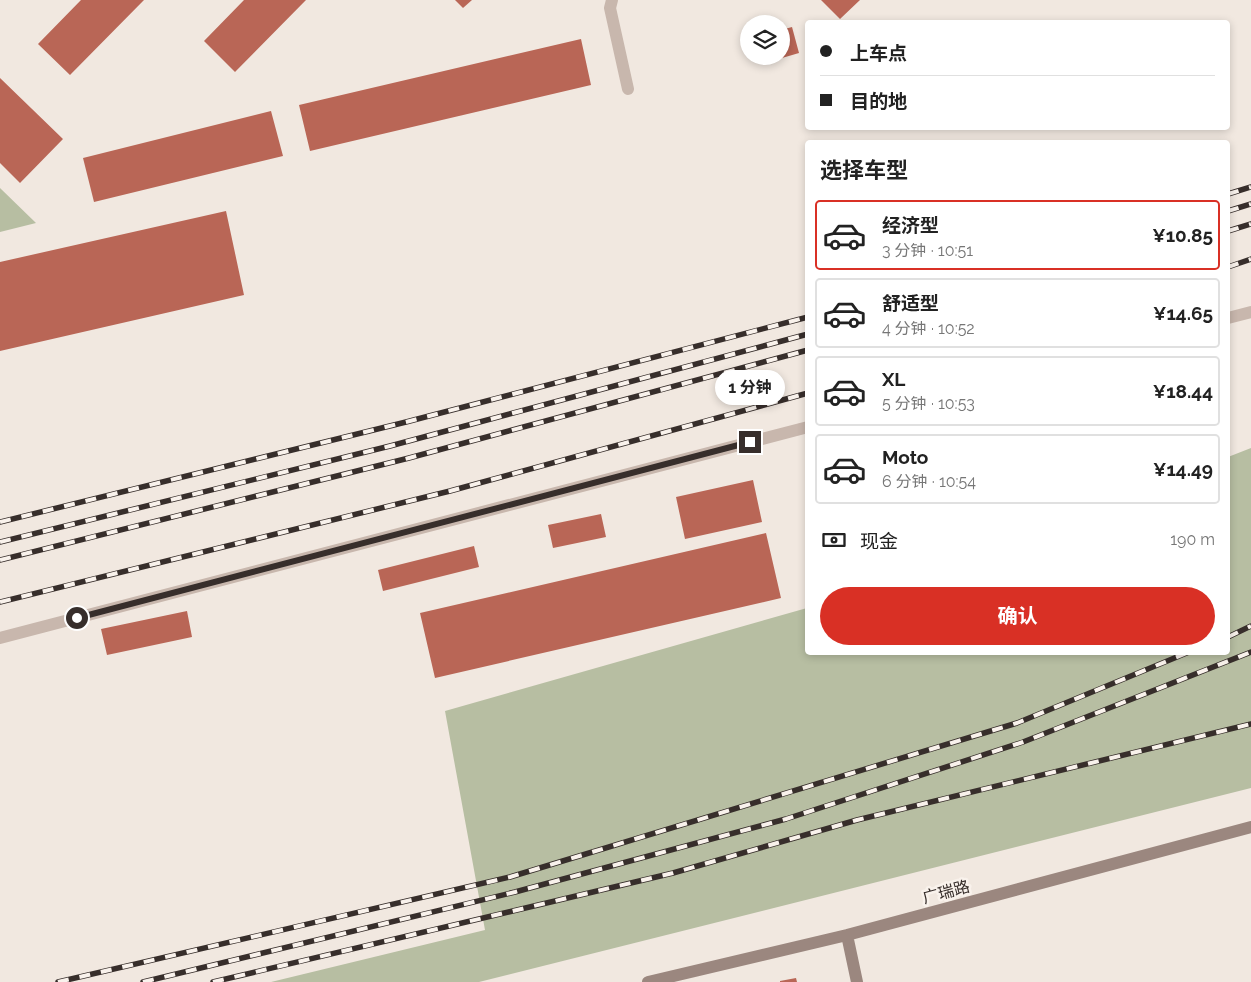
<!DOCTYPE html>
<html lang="zh">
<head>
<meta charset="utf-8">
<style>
	:root { --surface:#fff; --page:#f6f6f6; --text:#222; --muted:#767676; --line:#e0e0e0; --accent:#d93025 }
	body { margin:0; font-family:Raleway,"Noto Sans SC",sans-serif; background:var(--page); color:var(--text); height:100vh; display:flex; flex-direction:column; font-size:19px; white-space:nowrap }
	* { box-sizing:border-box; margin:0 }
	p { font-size:16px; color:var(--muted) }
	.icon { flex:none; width:28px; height:28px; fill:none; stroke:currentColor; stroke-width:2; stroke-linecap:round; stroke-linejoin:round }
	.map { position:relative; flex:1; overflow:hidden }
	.details { position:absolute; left:805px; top:140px; width:425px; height:515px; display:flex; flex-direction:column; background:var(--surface); border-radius:5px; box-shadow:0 2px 8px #0003 }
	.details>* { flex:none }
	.top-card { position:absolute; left:805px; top:20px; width:425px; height:110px; border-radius:5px; box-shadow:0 2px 8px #0003; display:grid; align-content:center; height:110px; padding:0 15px; background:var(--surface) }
	.fabs { position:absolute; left:740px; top:15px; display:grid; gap:10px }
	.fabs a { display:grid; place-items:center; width:50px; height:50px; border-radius:50%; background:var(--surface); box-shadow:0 2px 8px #0003; font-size:25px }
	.end { position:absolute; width:22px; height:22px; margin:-11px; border:6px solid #372e2b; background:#fff; box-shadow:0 0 0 2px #fff }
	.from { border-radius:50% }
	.bubble { position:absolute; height:35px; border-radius:18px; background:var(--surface); box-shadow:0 2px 8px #0003; font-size:16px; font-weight:700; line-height:35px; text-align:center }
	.top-card b { display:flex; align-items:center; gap:18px; height:48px; font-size:19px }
	.top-card b+b { border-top:1px solid var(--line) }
	.top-card i { width:12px; height:12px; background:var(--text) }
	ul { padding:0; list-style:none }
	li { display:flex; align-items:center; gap:15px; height:70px; margin:0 10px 8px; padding:0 5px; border:2px solid var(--line); border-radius:5px }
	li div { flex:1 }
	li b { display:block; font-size:19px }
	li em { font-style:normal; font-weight:700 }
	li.current { border-color:var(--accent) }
	li>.icon { width:45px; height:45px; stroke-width:1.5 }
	h2 { padding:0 15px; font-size:22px; line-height:60px }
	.pay { display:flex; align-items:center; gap:12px; height:55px; padding:0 15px; font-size:19px }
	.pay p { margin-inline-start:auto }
	.action { display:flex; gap:10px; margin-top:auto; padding:10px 15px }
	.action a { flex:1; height:58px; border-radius:30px; background:var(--accent); color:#fff; font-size:20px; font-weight:700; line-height:58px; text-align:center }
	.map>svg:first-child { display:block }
	.green { fill:#b7bea2 }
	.building { fill:#b96656 }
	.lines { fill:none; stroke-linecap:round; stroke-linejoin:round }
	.lane { stroke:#c8b7ad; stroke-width:12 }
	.street { stroke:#c8b7ad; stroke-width:12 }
	.secondary { stroke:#9b877f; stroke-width:12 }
	.rail-casing { stroke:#372e2b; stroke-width:5.5 }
	.rail { stroke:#f9f2ec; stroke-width:4; stroke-dasharray:11; stroke-linecap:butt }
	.route { stroke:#372e2b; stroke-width:6 }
	.labels { text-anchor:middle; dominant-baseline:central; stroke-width:5; stroke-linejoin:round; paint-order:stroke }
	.street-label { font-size:16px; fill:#372e2b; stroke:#f9f2ec }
</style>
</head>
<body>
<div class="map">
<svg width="1251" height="982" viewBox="0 0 1251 982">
	<rect width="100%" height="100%" fill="#f1e8e0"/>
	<path class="green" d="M0,188L36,223L0,232Z
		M1251,448V788L479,982H271L485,930L445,711L807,608L808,652H1228V457Z"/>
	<path class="building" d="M81,0H144L70,75L38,44Z
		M244,0H306L235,72L204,41Z
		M455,0H472L463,8Z
		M821,0H860L840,19Z
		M792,27L799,53L765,63L763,56H781V30Z
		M581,39L591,85L310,151L299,105Z
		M0,78L63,139L20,183L0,163Z
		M271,111L283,156L94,202L83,158Z
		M226,211L244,295L0,351V262Z
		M753,480L762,522L685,539L676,497Z
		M601,514L606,537L553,548L548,525Z
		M766,533L781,598L435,678L420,613Z
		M474,546L479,567L383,591L378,570Z
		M187,611L192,637L107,655L101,629Z
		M796,978L797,982H780V981Z"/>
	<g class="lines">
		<path class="lane" d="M612,0L610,8L628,89"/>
		<path class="street" d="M1228,318L1251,312
			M0,638L808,427"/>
		<path class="secondary" d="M847,935L857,982
			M648,982L847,935L1251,827"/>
		<g class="rail-casing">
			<path id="rail" d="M1228,194L1251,187
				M1228,211L1251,204
				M1228,231L1251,224
				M1228,267L1251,259
				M0,522L406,422L808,317
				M0,542L390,446L808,334
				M0,560L409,458L808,350
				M0,602L450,491L808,393
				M1228,637L1251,626
				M58,982L510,877L1017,723L1189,652
				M143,982L515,892L786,819L1023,742L1251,652
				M213,982L673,873L857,820L1251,724"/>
		</g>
		<use href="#rail" class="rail"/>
	</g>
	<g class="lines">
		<path class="route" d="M77,618L750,442"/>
	</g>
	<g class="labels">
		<g class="street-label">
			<text transform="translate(946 892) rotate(-15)">广瑞路</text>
		</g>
	</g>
</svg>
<div class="fabs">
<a><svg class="icon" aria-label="layers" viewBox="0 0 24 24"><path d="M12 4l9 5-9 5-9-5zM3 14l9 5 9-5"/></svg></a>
</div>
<i class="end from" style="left:77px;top:618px"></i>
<i class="end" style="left:750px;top:442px"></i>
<div class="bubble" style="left:715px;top:370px;width:70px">1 分钟</div>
<div class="top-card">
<b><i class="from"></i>上车点</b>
<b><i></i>目的地</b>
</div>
<section class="details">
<h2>选择车型</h2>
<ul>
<li class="current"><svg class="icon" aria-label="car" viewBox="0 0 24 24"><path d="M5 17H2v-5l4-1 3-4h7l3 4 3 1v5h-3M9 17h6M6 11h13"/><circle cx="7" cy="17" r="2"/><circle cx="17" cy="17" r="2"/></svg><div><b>经济型</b><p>3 分钟 · 10:51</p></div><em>¥10.85</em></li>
<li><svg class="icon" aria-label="car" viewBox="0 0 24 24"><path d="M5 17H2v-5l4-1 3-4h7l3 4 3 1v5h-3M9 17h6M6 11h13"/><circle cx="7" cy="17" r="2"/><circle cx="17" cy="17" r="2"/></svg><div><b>舒适型</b><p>4 分钟 · 10:52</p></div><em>¥14.65</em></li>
<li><svg class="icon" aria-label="car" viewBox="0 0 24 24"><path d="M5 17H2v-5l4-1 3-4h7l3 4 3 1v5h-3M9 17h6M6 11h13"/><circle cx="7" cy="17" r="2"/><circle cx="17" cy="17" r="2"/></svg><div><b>XL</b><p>5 分钟 · 10:53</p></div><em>¥18.44</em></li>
<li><svg class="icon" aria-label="car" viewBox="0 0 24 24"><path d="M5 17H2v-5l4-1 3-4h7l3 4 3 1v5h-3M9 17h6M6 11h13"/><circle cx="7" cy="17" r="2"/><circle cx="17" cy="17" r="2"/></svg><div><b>Moto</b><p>6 分钟 · 10:54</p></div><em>¥14.49</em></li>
</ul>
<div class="pay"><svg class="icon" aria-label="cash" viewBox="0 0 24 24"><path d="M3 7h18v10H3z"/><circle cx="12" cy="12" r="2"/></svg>现金<p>190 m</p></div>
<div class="action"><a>确认</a></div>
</section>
</div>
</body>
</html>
